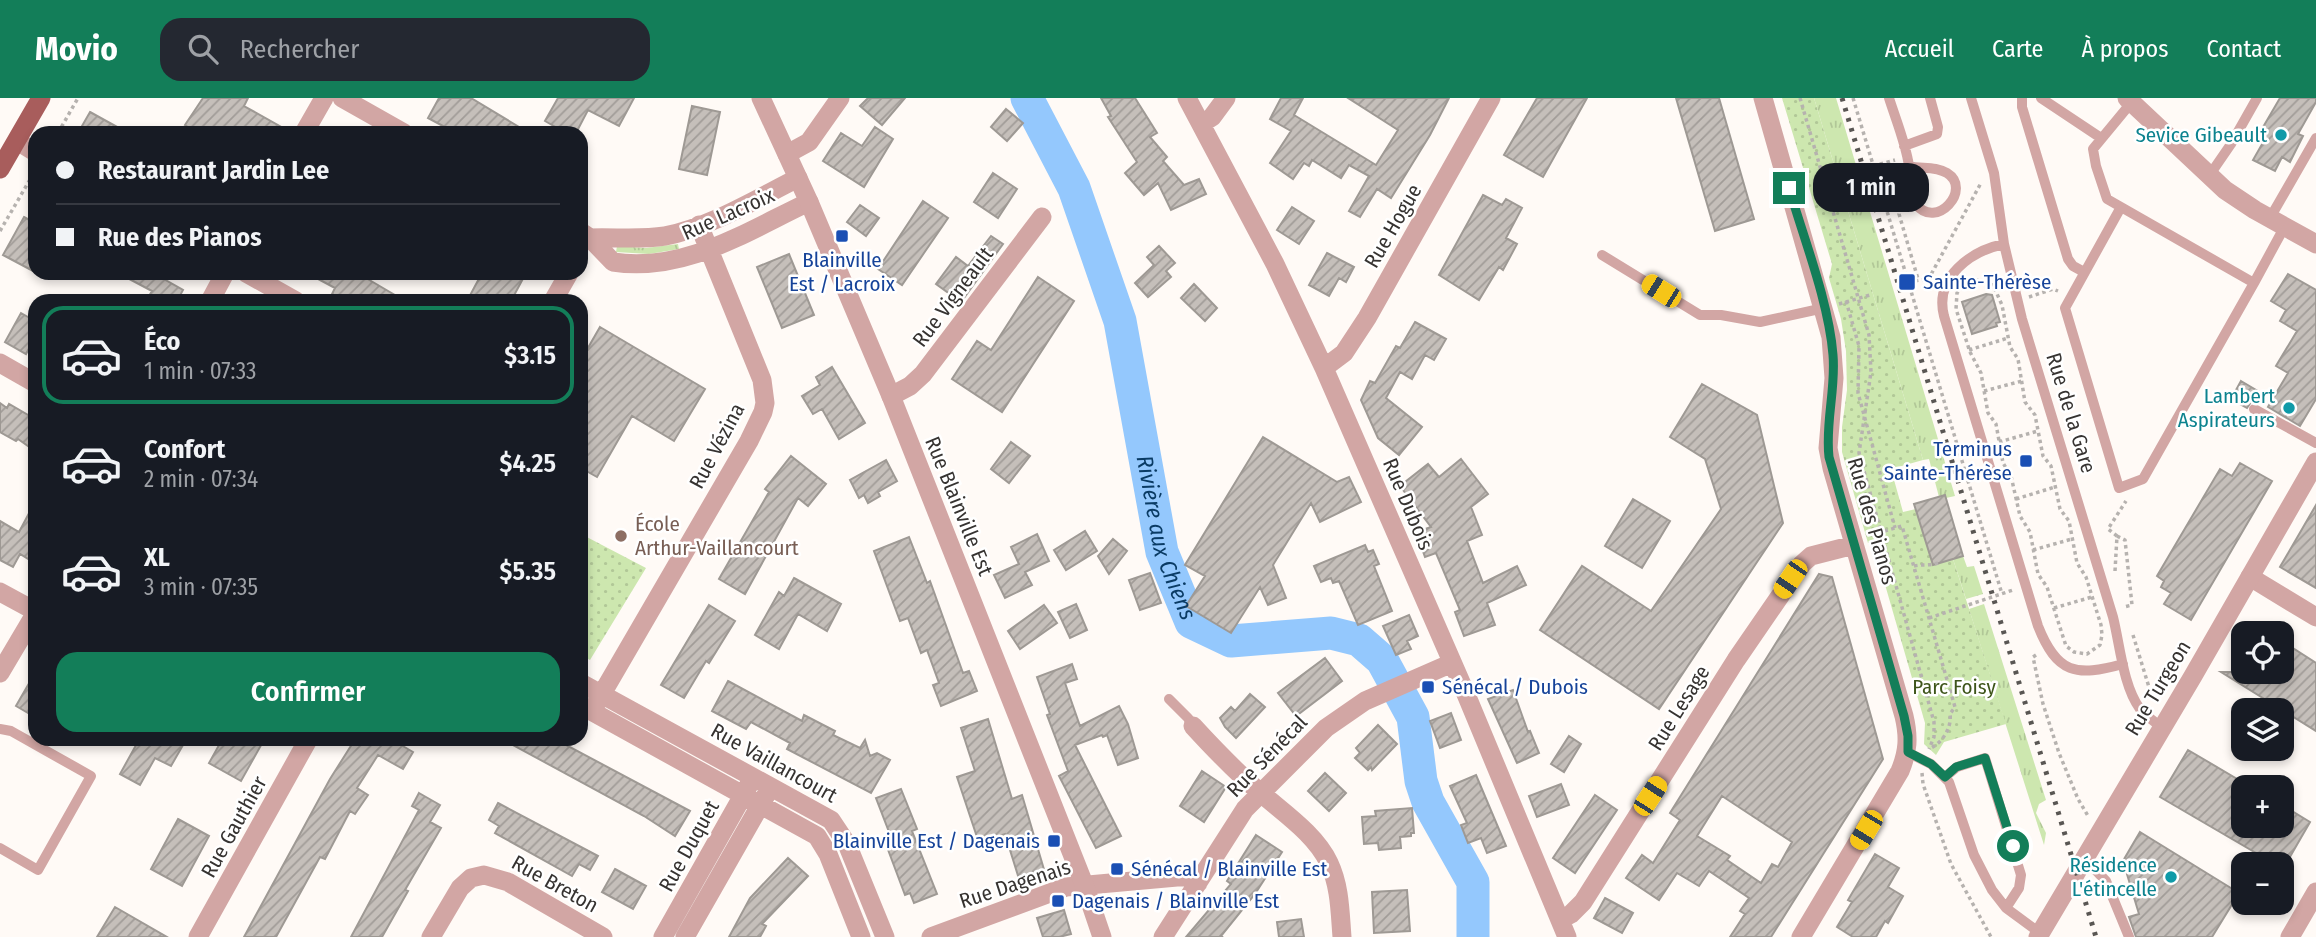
<!DOCTYPE html>
<html lang="fr">
<head>
<meta charset="utf-8">
<style>
	:root { --surface:#171b24; --page:#242831; --text:#f1f3f6; --muted:#9ea1a6; --line:#363941; --accent:#137e59 }
	body { margin:0; font-family:"Fira Sans Condensed",sans-serif; background:var(--page); color:var(--text); height:100vh; display:flex; flex-direction:column; font-size:26px; white-space:nowrap }
	* { box-sizing:border-box; margin:0 }
	p { font-size:23px; color:var(--muted) }
	.icon { flex:none; width:38px; height:38px; fill:none; stroke:currentColor; stroke-width:2; stroke-linecap:round; stroke-linejoin:round }
	.map { position:relative; flex:1; overflow:hidden }
	.panel { position:absolute; left:28px; top:196px; width:560px; height:452px; display:flex; flex-direction:column; background:var(--surface); border-radius:21px; box-shadow:0 4px 10px #0003 }
	.panel>* { flex:none }
	.top-card { position:absolute; left:28px; top:28px; width:560px; height:154px; border-radius:21px; box-shadow:0 4px 10px #0003; display:grid; align-content:center; height:154px; padding:0 28px; background:var(--surface) }
	.tools { position:absolute; left:2231px; top:523px; display:grid; gap:14px }
	.tools a { display:grid; place-items:center; width:63px; height:63px; border-radius:14px; background:var(--surface); box-shadow:0 4px 10px #0003; font-size:35px }
	.end { position:absolute; width:32px; height:32px; margin:-16px; border:9px solid #137e59; background:#fff; box-shadow:0 0 0 4px #fff }
	.from { border-radius:50% }
	.bubble { position:absolute; height:49px; border-radius:21px; background:var(--surface); box-shadow:0 4px 10px #0003; font-size:23px; font-weight:600; line-height:49px; text-align:center }
	.car { position:absolute; width:21px; height:42px; margin:-21px -10px; border-radius:9px; box-shadow:0 0 5px 2px #0007; background:linear-gradient(#f5c518 24%,#345 0 40%,#f5c518 0 76%,#345 0 86%,#f5c518 0) }
	.top-card b { display:flex; align-items:center; gap:24px; height:66px; font-size:26px }
	.top-card b+b { border-top:2px solid var(--line) }
	.top-card i { width:18px; height:18px; background:var(--text) }
	ul { padding:12px 0 0; list-style:none }
	li { display:flex; align-items:center; gap:21px; height:98px; margin:0 14px 10px; padding:0 14px; border:4px solid transparent; border-radius:21px }
	li div { flex:1 }
	li b { display:block; font-size:26px }
	li em { font-style:normal; font-weight:600 }
	li.selected { border-color:var(--accent) }
	li>.icon { width:63px; height:63px; stroke-width:1.5 }
	.button { display:flex; gap:14px; margin-top:auto; padding:14px 28px }
	.button a { flex:1; height:80px; border-radius:21px; background:var(--accent); color:#fff; font-size:28px; font-weight:600; line-height:80px; text-align:center }
	header { display:flex; align-items:center; gap:42px; box-sizing:border-box; height:98px; padding:0 35px; background:var(--accent); color:#fff }
	header strong { font-size:33px }
	nav { display:flex; gap:38px; margin-inline-start:auto; font-size:24px }
	.search { width:490px; height:63px; background:var(--page); display:flex; align-items:center; gap:18px; box-sizing:border-box; padding:0 24px; border-radius:21px; color:var(--muted); font-size:26px }
	.map>svg:first-child { display:block }
	.grass { fill:url(#grass-tufts) }
	.park { fill:url(#park-dots) }
	.lines { fill:none; stroke-linecap:round; stroke-linejoin:round }
	.river { stroke:#94c8fd; stroke-width:33 }
	.building { fill:url(#building-hatch); stroke:#9e9994; stroke-width:2; fill-rule:evenodd }
	.path { stroke:#b6b2af; stroke-width:3.5; stroke-dasharray:3.5 3.5; stroke-linecap:butt }
	.service { stroke:#d2a6a4; stroke-width:10 }
	.minor { stroke:#d2a6a4; stroke-width:19 }
	.tertiary { stroke:#d2a6a4; stroke-width:19 }
	.primary { stroke:#a85d5c; stroke-width:19 }
	.rail { stroke:#595653; stroke-width:5; stroke-dasharray:3.5 7; stroke-linecap:butt }
	.route { stroke:#137e59; stroke-width:9 }
	.culture-dot { fill:#0f9aa8; stroke:#fff; stroke-width:2.5 }
	.transit-dot { fill:#1a4fb4; stroke:#fff; stroke-width:2.5 }
	.education-dot { fill:#8d6e63; stroke:#fff; stroke-width:2.5 }
	.labels { text-anchor:middle; dominant-baseline:central; stroke-width:5; stroke-linejoin:round; paint-order:stroke }
	.culture-label { font-size:21px; fill:#0d838f; stroke:#fff; text-anchor:end }
	.street-label { font-size:21px; fill:#363331; stroke:#fff }
	.transit-label { font-size:21px; fill:#164399; stroke:#fff; text-anchor:start }
	.education-label { font-size:21px; fill:#785e54; stroke:#fff; text-anchor:start }
	.park-label { font-size:21px; fill:#3e551b; stroke:#fff }
	.water-label { font-size:23px; font-style:italic; fill:#0a3b64; stroke:#fff }
</style>
</head>
<body>
<header>
<strong>Movio</strong>
<div class="search"><svg class="icon" aria-label="search" viewBox="0 0 24 24"><circle cx="10" cy="10" r="6"/><path d="M15 15l6 6"/></svg>Rechercher</div>
<nav><a>Accueil</a><a>Carte</a><a>À propos</a><a>Contact</a></nav>
</header>
<div class="map">
<svg width="2316" height="839" viewBox="0 0 2316 839">
	<defs>
		<pattern id="grass-tufts" width="24" height="20" patternUnits="userSpaceOnUse" patternTransform="scale(1.75)"><rect width="24" height="20" fill="#cde7af"/><path d="M3 7l-1-3M5 7V3M7 7l1-3M15 17l-1-3M17 17v-4M19 17l1-3" fill="none" stroke="#b1c797"/></pattern>
		<pattern id="park-dots" width="8" height="8" patternUnits="userSpaceOnUse" patternTransform="scale(1.75)"><rect width="8" height="8" fill="#cde7af"/><path d="M2 2h.1M6 6h.1" fill="none" stroke="#b1c797" stroke-width="1.8" stroke-linecap="round"/></pattern>
		<pattern id="building-hatch" width="6" height="6" patternUnits="userSpaceOnUse" patternTransform="scale(1.75)"><rect width="6" height="6" fill="#c5bfba"/><path d="M-1 1l2-2M0 6l6-6M5 7l2-2" fill="none" stroke="#a19c98"/></pattern>
	</defs>
	<rect width="100%" height="100%" fill="#fffaf6"/>
	<path class="grass" d="M1814,0H1836L1955,398L1946,400L1945,397L1939,399L1929,361L1923,362Z
		M678,146L679,151L649,156L616,154L617,148L646,150Z
		M1963,458L1967,469L1974,468L1983,496L1966,501L1953,461Z
		M1984,506L2046,702L2039,706L2036,715L2046,735L2044,747L1969,511Z"/>
	<path class="park" d="M1782,0H1814L1923,362L1891,371L1903,414L1916,411L1933,467L1953,461L2006,626L1944,644L1936,657L1924,646L1925,625L1873,445H1868L1842,354V329L1847,292L1846,253L1841,221L1829,180L1832,166Z
		M581,436L646,470L590,562L581,557Z"/>
	<g class="lines">
		<path class="river" id="s1" d="M1027,0L1074,90L1120,223L1162,454L1191,524L1231,543L1331,535L1359,542L1382,562L1413,619L1421,683L1428,704L1473,784V839"/>
	</g>
	<path class="building" d="M203,0H248L244,8L292,35H196L185,27Z
		M439,0H471L529,35H456L428,20Z
		M558,0H634L619,28L588,12L576,35H566L545,23Z
		M868,0H905L882,27L860,8Z
		M1101,0H1135L1157,35L1150,39L1167,59L1163,63L1184,87L1199,81L1206,96L1171,112L1158,85L1144,97L1125,75L1137,64L1108,19L1111,18Z
		M1281,0H1303L1294,17L1376,67L1398,32L1348,0H1449L1430,37L1391,100L1377,91L1360,119L1349,113L1369,78L1349,67L1341,80L1312,62L1309,68L1304,65L1293,81L1270,65L1291,33L1270,21Z
		M1537,0H1587L1543,79L1504,57Z
		M1676,0H1719L1754,121L1715,133Z
		M2280,0H2316V4L2298,36L2303,38L2290,64L2282,59L2275,73L2253,62L2265,41L2259,36Z
		M692,8L720,14L707,77L679,71Z
		M1006,11L1023,25L1007,43L991,29Z
		M90,14L128,35H78Z
		M875,29L893,41L864,89L823,63L841,35L862,48Z
		M993,75L1017,91L998,120L974,104Z
		M1483,97L1502,107L1506,101L1522,110L1506,140L1517,146L1503,172L1499,169L1479,202L1439,177Z
		M923,103L948,120L902,187L878,171Z
		M860,107L879,120L866,138L847,124Z
		M1292,109L1314,123L1299,146L1277,132Z
		M24,119L35,125V174L3,157Z
		M991,138L1003,146L961,204L936,186L956,159L968,168Z
		M1159,148L1175,165L1166,173L1171,179L1148,199L1135,185L1154,167L1147,159Z
		M1327,155L1354,169L1346,184L1339,180L1329,198L1309,187Z
		M789,156L814,217L782,230L757,169Z
		M118,175H153L183,192L177,203H146L152,193Z
		M307,175H369L366,180L405,203H345L332,196L335,190Z
		M482,175H526L511,203H467Z
		M2288,176L2316,192V301L2300,328L2268,309L2288,275L2276,268L2297,233L2280,223L2286,212L2271,203Z
		M1038,179L1074,203L1002,314L952,281L977,243L991,252Z
		M1194,186L1217,210L1205,223L1181,200Z
		M1986,196L1992,197L2000,224L1996,225L1997,228L1972,236L1962,204Z
		M21,215L35,223V239L26,256L5,244Z
		M1415,224L1446,241L1434,262L1425,257L1412,281L1400,274L1386,300L1422,329L1399,357L1378,340L1361,302L1370,283L1375,285L1396,248L1400,250Z
		M600,229L705,291L674,343L632,318L597,379L581,370V262Z
		M832,269L865,325L839,341L822,311L813,316L802,298L820,287L816,279Z
		M2241,283L2263,296L2258,305L2251,304L2247,310L2231,301Z
		M1702,286L1757,317L1783,425L1659,611L1540,532L1582,468L1651,513L1721,411L1705,361L1670,339Z
		M0,305L7,310L9,306L35,321V353L18,341L16,343L0,334Z
		M1263,339L1337,384L1349,379L1361,404L1320,424L1311,405L1273,467L1286,500L1268,507L1260,489L1231,535L1186,508L1205,478L1185,467Z
		M1011,344L1030,358L1009,385L991,371Z
		M791,358L826,386L808,408L798,400L745,496L719,481L769,394L765,391Z
		M1461,361L1488,396L1471,409L1482,437L1467,443L1483,485L1517,468L1526,487L1487,505L1495,527L1464,538L1455,514L1460,512L1436,455L1425,459L1416,434L1431,429L1400,388L1428,366L1439,379Z
		M886,362L897,383L878,394L880,398L868,405L864,397L859,400L850,382Z
		M2240,365L2272,383L2191,522L2164,506L2171,495L2161,489L2164,483L2157,478L2220,371L2232,378Z
		M1945,397L1963,458L1933,467L1914,406Z
		M1633,401L1670,423L1642,470L1605,448Z
		M35,404V453L30,462L20,456L13,469L0,462V423L19,434Z
		M2316,407V490L2280,469Z
		M1085,433L1097,453L1066,472L1054,452Z
		M1037,436L1049,463L1025,474L1032,487L1005,500L994,477L1019,466L1011,449Z
		M909,439L927,485L930,483L963,575L969,573L977,593L941,608L933,587L939,585L927,552L921,555L908,520L900,523L874,453Z
		M1113,441L1127,453L1109,476L1098,458Z
		M1365,447L1368,454L1373,452L1379,466L1374,468L1392,513L1358,527L1339,483L1333,485L1331,480L1321,484L1314,468Z
		M1150,475L1161,505L1140,512L1129,482Z
		M1819,476L1832,479L1883,661L1771,839H1730L1745,816L1740,813L1749,800L1709,773L1699,788L1677,775L1659,802L1626,780L1642,757L1653,765L1680,722L1670,715ZM1722,698L1792,744L1778,769L1772,766L1761,785L1727,762L1730,758L1697,738Z
		M794,480L841,506L827,533L798,516L779,551L755,537L779,494L784,498Z
		M1076,506L1087,532L1070,540L1058,514Z
		M709,507L735,523L709,565L706,563L684,600L661,587Z
		M1044,507L1057,525L1020,551L1008,533Z
		M1409,517L1418,538L1407,543L1411,551L1396,557L1383,528Z
		M2282,543L2316,565V633L2221,574H2282Z
		M1325,560L1342,583L1296,618L1278,595Z
		M1072,566L1077,581L1065,585L1080,628L1119,608L1128,626L1138,660L1118,667L1107,637L1103,639L1102,637L1075,647L1121,738L1096,750L1059,678L1068,673L1047,617L1050,616L1037,579Z
		M35,575V619L16,608Z
		M728,583L802,623L804,617L835,633L833,637L860,650L865,642L870,658L877,655L890,662L871,695L787,651L790,645L751,624L746,631L712,613Z
		M1513,592L1528,634L1530,633L1539,655L1517,665L1488,601Z
		M1250,596L1265,609L1236,640L1225,629L1220,620L1231,609L1235,613Z
		M1451,615L1461,642L1440,650L1430,623Z
		M988,621L1012,701L1022,697L1045,775L1020,784L1005,736L979,745L957,679L975,673L961,630Z
		M1378,627L1397,646L1372,672L1371,669L1368,672L1355,660L1360,655L1356,650Z
		M1569,638L1581,646L1564,674L1551,666Z
		M140,640H187L171,668L155,660L140,687L120,676Z
		M223,640H265L241,683L209,665Z
		M350,640H389L413,654L403,671L378,657L357,690L368,697L355,716L350,713L325,761L320,759L276,839H244L330,681L354,643Z
		M500,640H553L690,713L675,738L644,718Z
		M2188,652L2244,685V728H2282V707L2310,724L2283,771L2282,766H2275L2160,699Z
		M1202,673L1226,689L1204,724L1180,708Z
		M1325,675L1346,695L1329,713L1308,693Z
		M1476,677L1506,748L1487,755L1481,740L1468,745L1461,727L1467,725L1450,688Z
		M1561,686L1569,707L1537,719L1529,698Z
		M901,691L917,731L912,733L937,796L914,805L910,795L905,797L887,749L894,747L876,700Z
		M419,695L440,707L430,724L441,730L405,792L408,793L382,839H351L419,712L412,708Z
		M1595,697L1617,712L1575,775L1553,760Z
		M498,705L598,758L590,772L579,766L572,778L495,735L499,728L489,722Z
		M1412,710L1414,735H1411V738L1400,739L1401,750L1379,752L1378,745L1364,746L1362,719L1376,718L1375,713Z
		M178,721L209,738L182,788L151,771Z
		M2140,734L2239,795L2212,839H2136L2129,819L2139,816L2123,763Z
		M1256,737L1282,754L1255,796L1221,838L1223,839H1186L1231,786L1227,783Z
		M1875,756L1899,770L1888,789L1903,798L1888,825L1885,823L1876,839H1853L1837,829L1852,804L1848,802Z
		M788,760L808,778L762,826L766,828L760,839H729L750,800Z
		M615,771L646,788L633,811L602,794Z
		M1407,792L1410,833L1374,835L1372,794Z
		M1605,800L1633,815L1622,835L1594,820Z
		M115,809L167,839H97Z
		M1064,812L1071,836L1059,839H1043L1037,820Z
		M1301,821L1304,839H1279L1277,824Z"/>
	<g class="lines">
		<path class="path" d="M1800,0L1869,237L1871,274L1859,355L1934,624V639L1929,651
			M1853,0L2002,496
			M58,35L78,0
			M1873,68L1895,62
			M1901,109L1899,116L1918,181
			M0,133L35,73
			M1928,182L1981,85
			M1976,182L1993,187L2002,207L2010,249L2018,261L2025,304L2035,317L2043,358L2051,368L2060,411L2069,423L2077,465L2086,479L2101,527L2102,537L2100,547L2087,556L2074,554L2066,548L2047,489L2038,476L2030,434L2020,418L2011,378L2003,365L1996,326L1988,315L1981,275L1970,254L1956,211L1957,195L1965,186Z
			M1908,184L1927,181
			M2029,199L2053,191L2058,193
			M1846,203L1859,248L1858,295L1895,430
			M1839,206L1870,197
			M1969,252L2008,240
			M1984,293L2022,283
			M1999,344L2038,333
			M2016,401L2055,389
			M1871,437L1902,428L1955,609L1950,616C1952,629 1943,644 1931,650
			M2117,438L2125,442L2132,507L2124,509
			M2033,452L2072,441
			M1914,468C1923,466 1930,468 1938,465
			M2115,473L2117,438L2108,431L2126,403
			M2054,510L2092,499
			M1929,520L2013,492
			M2133,537L2152,599
			M2036,557L2033,559L2043,606L2059,655L2078,701L2088,718
			M1922,675L1923,686L1951,766L1991,839"/>
		<path class="service" d="M1889,0C1896,22 1906,46 1909,68C1911,81 1908,95 1916,106C1936,133 1973,91 1947,75C1936,68 1921,71 1909,68
			M1971,0L1994,75L2004,146L2022,221L2113,519C2120,547 2123,588 2140,611C2146,618 2154,623 2161,629
			M2022,0V9L2068,161L2073,168L2084,174
			M2041,0L2101,40
			M2131,5L2093,51L2096,68L2107,101L2254,185L2285,128
			M1904,48L1937,36L1938,29L1930,0
			M2209,78L2231,46L2257,0
			M2121,109L2065,210L2119,390L2143,381L2254,185
			M2270,120L2316,40
			M2004,146C1971,153 1934,179 1944,218L2038,528C2057,576 2076,579 2123,566
			M1602,157L1700,217H1721L1760,224L1824,210
			M2254,311L2316,345
			M1169,601L1188,620L1193,628
			M0,631L11,633L91,678L38,772L0,750
			M1907,654L1931,666L1949,684L1974,757L1992,792L2006,810
			M1945,679L1957,669L1985,660L2021,777L2019,790L2006,810L2040,835
			M2084,760L2106,783L2129,839"/>
		<path class="minor" d="M342,0L404,35
			M1187,0L1275,166L1324,270L1463,589L1567,839
			M1763,0L1831,239L1834,280L1828,350L1832,370L1904,618C1909,639 1908,654 1900,673L1801,839
			M2127,0L2225,92L2255,112L2316,146
			M1201,26L1212,19L1226,0
			M304,35L324,0
			M17,43L35,54
			M787,56L809,44L840,0
			M581,134L590,140L613,164C685,175 747,133 809,104
			M590,140C615,139 640,142 665,138C709,130 758,100 798,80
			M246,175L296,203
			M210,203L225,175
			M553,203L569,175
			M0,265L35,285
			M1324,270L1344,255L1367,220L1491,0
			M891,298L910,288L923,276L1042,119
			M2250,479L2316,519
			M0,494L35,513
			M0,575L35,516
			M581,585L831,722L847,746L885,839
			M582,608L817,738L828,756L861,839
			M592,613L749,343L763,314L765,305L762,282L699,127
			M1193,628C1215,652 1237,675 1262,696C1285,716 1316,737 1329,765C1340,788 1340,814 1342,839
			M1560,822L1571,816L1583,804L1736,562L1802,466L1811,458L1854,447
			M198,839L309,640
			M431,839L460,790L471,780L484,777L508,784L603,839
			M663,839L750,685
			M685,839L766,697
			M931,839L1066,789L1177,779H1188L1198,785
			M1163,839L1245,711L1326,630L1365,603L1452,565
			M2290,839L2316,794"/>
		<path class="tertiary" d="M761,0L809,104L891,298L1084,786L1102,839
			M2038,839L2193,578L2316,364"/>
		<path class="primary" d="M0,71L41,0"/>
		<path class="rail" d="M1842,0L2096,839"/>
	</g>
	<g class="lines">
		<path class="route" d="M1789,90C1804,141 1829,205 1833,257C1836,291 1825,325 1829,359L1904,618L1908,638V654L1931,666L1945,679L1956,669L1985,660L2013,748"/>
	</g>
	<g class="culture-dot">
		<circle cx="2281" cy="37" r="7"/>
		<circle cx="2289" cy="310" r="7"/>
		<circle cx="2171" cy="779" r="7"/>
	</g>
	<g class="transit-dot">
		<rect x="835" y="131" width="14" height="14" rx="3.5"/>
		<rect x="1898" y="175" width="18" height="18" rx="3.5"/>
		<rect x="2019" y="356" width="14" height="14" rx="3.5"/>
		<rect x="1421" y="582" width="14" height="14" rx="3.5"/>
		<rect x="1047" y="736" width="14" height="14" rx="3.5"/>
		<rect x="1110" y="764" width="14" height="14" rx="3.5"/>
		<rect x="1051" y="796" width="14" height="14" rx="3.5"/>
	</g>
	<circle class="education-dot" cx="621" cy="438" r="7"/>
	<g class="labels">
		<g class="culture-label">
			<text x="2267" y="37">Sevice Gibeault</text>
			<text x="2275" y="298">Lambert<tspan x="2275" dy="24">Aspirateurs</tspan></text>
			<text x="2157" y="767">Résidence<tspan x="2157" dy="24">L'étincelle</tspan></text>
		</g>
		<g class="street-label">
			<text transform="translate(728 116) rotate(-24)">Rue Lacroix</text>
			<text transform="translate(1393 128) rotate(-60)">Rue Hogue</text>
			<text transform="translate(953 199) rotate(-53)">Rue Vigneault</text>
			<text transform="translate(2071 315) rotate(73)">Rue de la Gare</text>
			<text transform="translate(717 348) rotate(-62)">Rue Vézina</text>
			<text transform="translate(1408 406) rotate(67)">Rue Dubois</text>
			<text transform="translate(959 408) rotate(68)">Rue Blainville Est</text>
			<text transform="translate(1872 423) rotate(74)">Rue des Pianos</text>
			<text transform="translate(2158 590) rotate(-59)">Rue Turgeon</text>
			<text transform="translate(1679 610) rotate(-58)">Rue Lesage</text>
			<text transform="translate(1267 658) rotate(-46)">Rue Sénécal</text>
			<text transform="translate(774 665) rotate(29)">Rue Vaillancourt</text>
			<text transform="translate(234 729) rotate(-61)">Rue Gauthier</text>
			<text transform="translate(689 748) rotate(-61)">Rue Duquet</text>
			<text transform="translate(555 786) rotate(29)">Rue Breton</text>
			<text transform="translate(1015 786) rotate(-18)">Rue Dagenais</text>
		</g>
		<g class="transit-label">
			<text x="842" y="162" text-anchor="middle">Blainville<tspan x="842" dy="24">Est / Lacroix</tspan></text>
			<text x="1923" y="184">Sainte-Thérèse</text>
			<text x="2012" y="351" text-anchor="end">Terminus<tspan x="2012" dy="24">Sainte-Thérèse</tspan></text>
			<text x="1442" y="589">Sénécal / Dubois</text>
			<text x="1040" y="743" text-anchor="end">Blainville Est / Dagenais</text>
			<text x="1131" y="771">Sénécal / Blainville Est</text>
			<text x="1072" y="803">Dagenais / Blainville Est</text>
		</g>
		<g class="education-label">
			<text x="635" y="426">École<tspan x="635" dy="24">Arthur-Vaillancourt</tspan></text>
		</g>
		<g class="park-label">
			<text x="1954" y="589">Parc Foisy</text>
		</g>
		<g class="water-label">
			<text stroke="none"><textPath href="#s1" startOffset="464">Rivière aux Chiens</textPath></text>
		</g>
	</g>
</svg>
<div class="tools">
<a><svg class="icon" aria-label="locate" viewBox="0 0 24 24"><circle cx="12" cy="12" r="6"/><path d="M12 2v4M12 18v4M2 12h4M18 12h4"/></svg></a>
<a><svg class="icon" aria-label="layers" viewBox="0 0 24 24"><path d="M12 4l9 5-9 5-9-5zM3 14l9 5 9-5"/></svg></a>
<a>+</a>
<a>−</a>
</div>
<i class="end from" style="left:2013px;top:748px"></i>
<i class="end" style="left:1789px;top:90px"></i>
<div class="bubble" style="left:1813px;top:65px;width:116px">1 min</div>
<i class="car" style="left:1661px;top:193px;rotate:302deg"></i>
<i class="car" style="left:1790px;top:481px;rotate:214deg"></i>
<i class="car" style="left:1650px;top:698px;rotate:33deg"></i>
<i class="car" style="left:1866px;top:732px;rotate:211deg"></i>
<div class="top-card">
<b><i class="from"></i>Restaurant Jardin Lee</b>
<b><i></i>Rue des Pianos</b>
</div>
<section class="panel">
<ul>
<li class="selected"><svg class="icon" aria-label="car" viewBox="0 0 24 24"><path d="M5 17H2v-5l4-1 3-4h7l3 4 3 1v5h-3M9 17h6M6 11h13"/><circle cx="7" cy="17" r="2"/><circle cx="17" cy="17" r="2"/></svg><div><b>Éco</b><p>1 min · 07:33</p></div><em>$3.15</em></li>
<li><svg class="icon" aria-label="car" viewBox="0 0 24 24"><path d="M5 17H2v-5l4-1 3-4h7l3 4 3 1v5h-3M9 17h6M6 11h13"/><circle cx="7" cy="17" r="2"/><circle cx="17" cy="17" r="2"/></svg><div><b>Confort</b><p>2 min · 07:34</p></div><em>$4.25</em></li>
<li><svg class="icon" aria-label="car" viewBox="0 0 24 24"><path d="M5 17H2v-5l4-1 3-4h7l3 4 3 1v5h-3M9 17h6M6 11h13"/><circle cx="7" cy="17" r="2"/><circle cx="17" cy="17" r="2"/></svg><div><b>XL</b><p>3 min · 07:35</p></div><em>$5.35</em></li>
</ul>
<div class="button"><a>Confirmer</a></div>
</section>
</div>
</body>
</html>
